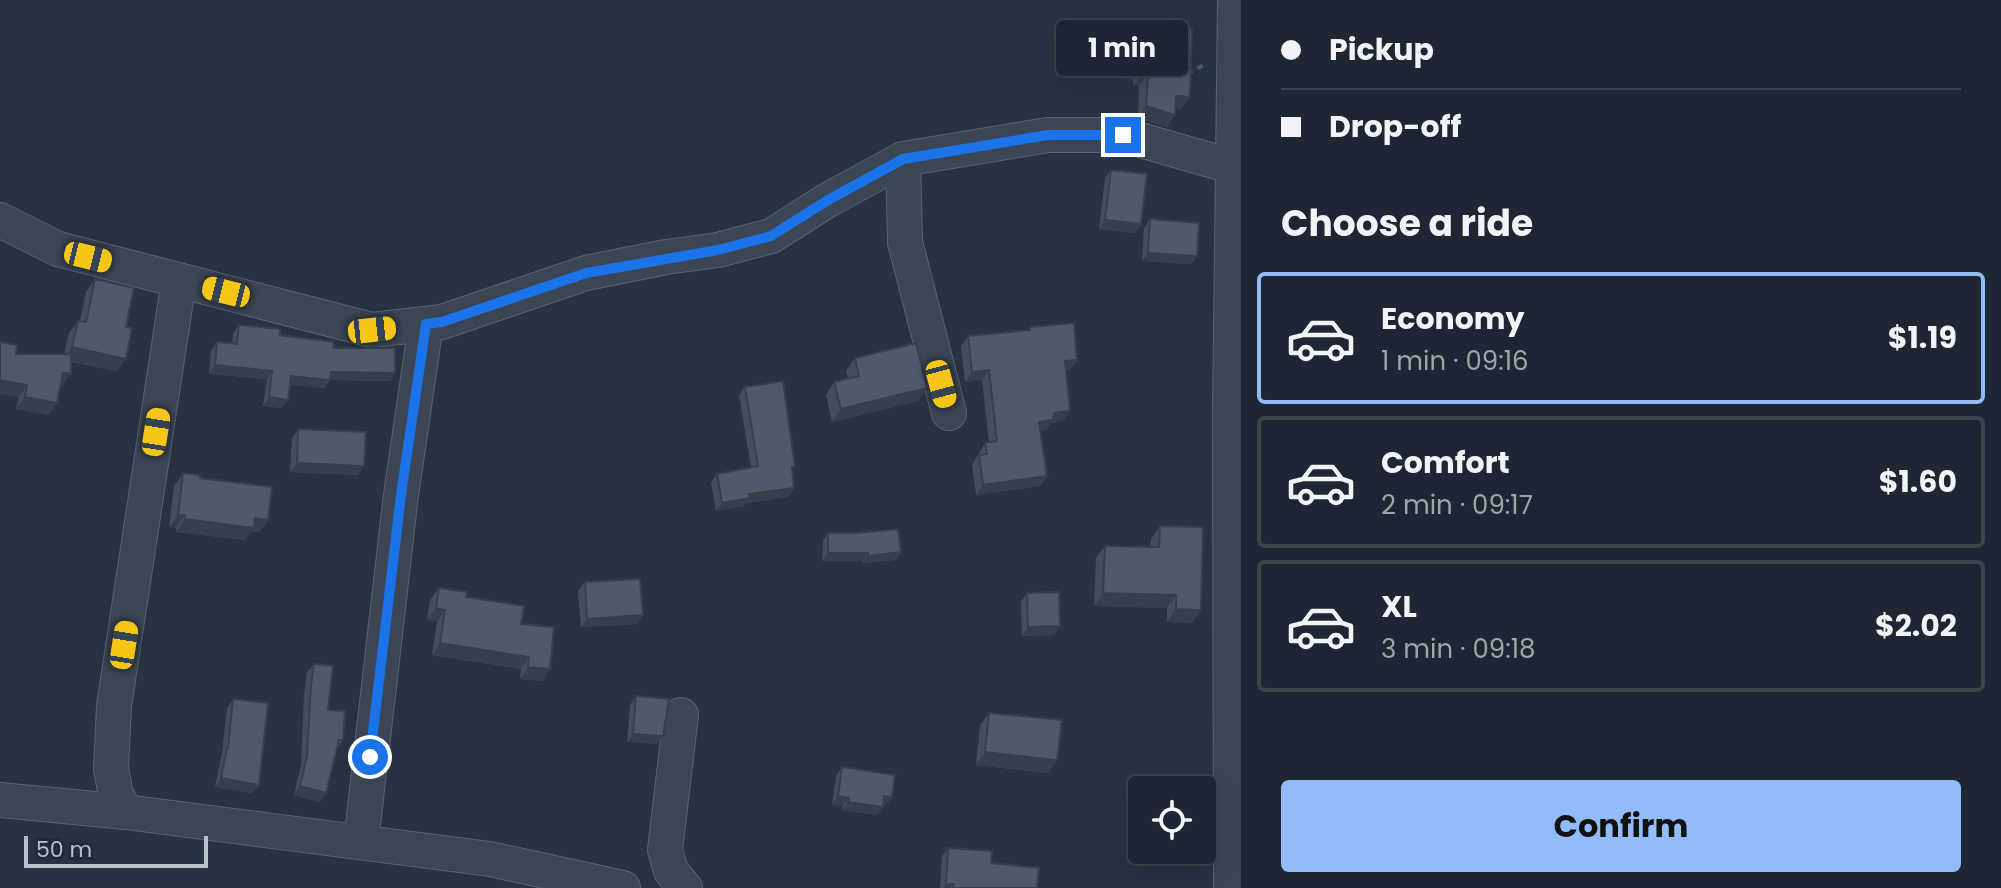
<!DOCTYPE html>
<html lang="en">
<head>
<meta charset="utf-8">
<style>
	:root { --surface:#1d2632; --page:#2a323e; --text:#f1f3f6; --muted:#a0a5ac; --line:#3b434d; --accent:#91bbf9 }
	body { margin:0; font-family:Poppins,sans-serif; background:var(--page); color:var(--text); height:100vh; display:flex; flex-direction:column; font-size:30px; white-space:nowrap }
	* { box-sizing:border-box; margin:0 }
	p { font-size:26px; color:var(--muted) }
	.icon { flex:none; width:44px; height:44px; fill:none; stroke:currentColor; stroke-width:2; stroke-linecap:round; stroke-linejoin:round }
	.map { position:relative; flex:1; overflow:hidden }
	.sheet { display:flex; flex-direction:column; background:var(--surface); width:760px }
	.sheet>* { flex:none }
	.top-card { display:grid; align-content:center; height:176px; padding:0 40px; background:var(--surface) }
	.fabs { position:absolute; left:1128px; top:776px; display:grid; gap:16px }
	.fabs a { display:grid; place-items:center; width:88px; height:88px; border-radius:8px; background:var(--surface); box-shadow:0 8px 32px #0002,0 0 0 2px var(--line); font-size:40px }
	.scale { position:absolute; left:24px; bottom:20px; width:184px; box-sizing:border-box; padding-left:8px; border:4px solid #b9c0cc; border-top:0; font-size:22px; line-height:28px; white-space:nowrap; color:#b9c0cc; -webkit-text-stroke:6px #202a38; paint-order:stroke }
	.end { position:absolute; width:36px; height:36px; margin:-18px; border:10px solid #1a73e8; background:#fff; box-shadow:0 0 0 4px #fff }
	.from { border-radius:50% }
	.bubble { position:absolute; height:56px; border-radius:8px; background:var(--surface); box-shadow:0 8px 32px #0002,0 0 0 2px var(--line); font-size:26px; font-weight:700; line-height:56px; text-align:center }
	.car { position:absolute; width:24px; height:48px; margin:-24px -12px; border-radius:10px; box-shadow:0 0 6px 2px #0007; background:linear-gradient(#f5c518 24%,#345 0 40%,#f5c518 0 76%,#345 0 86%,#f5c518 0) }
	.top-card b { display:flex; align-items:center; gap:28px; height:76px; font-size:30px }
	.top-card b+b { border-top:2px solid var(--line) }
	.top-card i { width:20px; height:20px; background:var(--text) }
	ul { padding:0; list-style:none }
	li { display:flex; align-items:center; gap:24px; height:132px; margin:0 16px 12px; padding:0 24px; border:4px solid var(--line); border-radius:8px }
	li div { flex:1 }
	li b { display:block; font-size:30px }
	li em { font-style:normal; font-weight:700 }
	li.current { border-color:var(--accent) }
	li>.icon { width:72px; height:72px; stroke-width:1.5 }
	h2 { padding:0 40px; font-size:36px; line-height:96px }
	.cta { display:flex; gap:16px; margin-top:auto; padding:16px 40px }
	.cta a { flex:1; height:92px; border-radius:8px; background:var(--accent); color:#111; font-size:32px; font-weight:700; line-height:92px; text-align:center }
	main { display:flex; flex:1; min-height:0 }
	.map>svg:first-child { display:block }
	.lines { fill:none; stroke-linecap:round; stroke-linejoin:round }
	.minor-casing { stroke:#5a6370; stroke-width:36 }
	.path { stroke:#475e60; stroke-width:4; stroke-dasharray:6 6; stroke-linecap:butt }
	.minor { stroke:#3b4553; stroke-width:34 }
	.wall { fill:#434d5d }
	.shaded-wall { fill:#373f4c }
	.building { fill:#4e5a6c; stroke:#373f4c; stroke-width:2 }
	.route { stroke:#1a73e8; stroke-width:10 }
</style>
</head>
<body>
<main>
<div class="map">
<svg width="1241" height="888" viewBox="0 0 1241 888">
	<rect width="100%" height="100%" fill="#273343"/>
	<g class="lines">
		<g class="minor-casing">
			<path id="minor" d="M903,159L905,242L949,413
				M0,220L58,249L372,330L442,322L586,273L666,257L718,250L771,236L828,200L903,159L1048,135H1123L1234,167
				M681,715L665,850L671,871L685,888
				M0,800L126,812L490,859L623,888
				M126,812L116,795L111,769L114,706L179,280
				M361,842L401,495L426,324
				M1231,888L1230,416L1235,0"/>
		</g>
		<path class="path" d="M1187,74L1204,65"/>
		<use href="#minor" class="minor"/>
	</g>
	<path class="wall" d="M1143,27L1181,109L1176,108L1167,127L1138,118L1139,86H1133V80L1106,77L1109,58L1118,46L1134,48V39Z
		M1111,170L1135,233L1099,229L1105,178Z
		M1150,219L1197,256L1191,264L1142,261L1144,228Z
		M95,279L117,371L71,362L63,385H61L49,415L16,409L19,397L16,354H64L69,333L78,321H80L86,292Z
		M239,325L333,348L395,373L390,381L330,380L324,388L290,384L282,408L263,406L267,379L209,374L211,351L217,342L232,344L233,334Z
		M1030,327L1077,360L1070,370H1066L1063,421L1051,423L1046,430L1041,431L1047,476L1040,486L976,495L972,465L985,443L989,442L982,380L965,382L961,346L968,336L1028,330Z
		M855,358L927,388L918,401L832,422L826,395L834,382L848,379L846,371Z
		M745,387L792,471L794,488L788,497L746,503L744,506L716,511L711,482L717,474L751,467L739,395Z
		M298,429L358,475L290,472L292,438Z
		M183,473L200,478L268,520L259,532L251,531L245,540L176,532V528L169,527L174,486Z
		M1160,526L1201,610L1192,623L1167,622V608L1094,606L1096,558L1105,546L1150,547L1151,539Z
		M828,533L896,560L863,563V561H822L823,541Z
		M585,582L637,624L581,627L578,591Z
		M439,588L466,597L521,624L542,681L520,679L521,669L432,655L437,621L427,620L430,600Z
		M1027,593L1060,626L1054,635L1022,636L1021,602Z
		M314,664L328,710L343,740L337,749L326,793L320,802L294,795L301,765L304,694L307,672Z
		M636,696L663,736L657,744L627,742L630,705Z
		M233,699L259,785L252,793L215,787L221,757L222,754L227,708Z
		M989,713L1057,760L1048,773L976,765L980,725Z
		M842,767L892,797L886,805H883L877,815L842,810L843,806L832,805L836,776Z
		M948,848L991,863L1037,888H940L942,856Z"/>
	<path class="shaded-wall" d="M1115,65L1141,68L1133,80L1106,77Z
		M1141,74H1148L1139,86H1133Z
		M1176,96L1190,97L1181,109L1167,108Z
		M1146,106L1175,115L1167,127L1138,118Z
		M1105,220L1141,224L1135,233L1099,229Z
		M1148,253L1197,256L1191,264L1142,261Z
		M72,347L126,359L117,371L63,360Z
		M1077,360L1070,370L1058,371L1065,361Z
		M215,365L272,371L267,379L209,374Z
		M989,370L982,380L965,382L972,372Z
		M331,372L395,373L390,381L329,380L324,388L286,384L291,376Z
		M63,373H71L63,385H55Z
		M0,380L27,385L19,397L0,394Z
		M927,388L918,401L832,422L841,409Z
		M25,397L57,403L49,415L16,409Z
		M269,397L288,400L282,408L263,406Z
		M1070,411L1063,421L1051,423L1046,430L1032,432L1039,422L1054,413Z
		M297,463L364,466L358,475L290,472Z
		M1047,476L1040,486L976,495L983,485Z
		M794,488L788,497L746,503L744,506L716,511L722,503L749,494Z
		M178,515H185L176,528L169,527Z
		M255,518L268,520L259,532L251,531L245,540L176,532L185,519Z
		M901,552L896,560L863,563L868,556Z
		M828,553H868L863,561H822Z
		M1103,593L1176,595L1167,608L1094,606Z
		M436,608L445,610L437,621L427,620Z
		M1176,609L1201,610L1192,623L1167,622Z
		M643,615L637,624L581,627L587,619Z
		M1060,626L1054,635L1022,636L1028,627Z
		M440,643L529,657L521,669L432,655Z
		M528,667L550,669L542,681L520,679Z
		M633,734L663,736L657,744L627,742Z
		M985,752L1057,760L1048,773L976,765Z
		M221,778L259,785L252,793L215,787Z
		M300,786L326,793L320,802L294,795Z
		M838,796L849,798L843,806L832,805Z
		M884,796L892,797L886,805L878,804Z
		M848,802L883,807L877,815L842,810Z
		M946,884H954L951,888H943Z"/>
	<path class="building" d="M1143,27L1192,29L1190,97L1176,96L1175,115L1146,106L1148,74H1141V68L1115,65L1118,46L1142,49Z
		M1111,170L1147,174L1141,224L1105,220Z
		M1150,219L1199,223L1197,256L1148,253Z
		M95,279L134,288L126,327L132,328L126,359L72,347L78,321L86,322Z
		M1074,323L1077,360L1065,361L1070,411L1054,413L1053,420L1039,422L1047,476L983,485L979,455L987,454L985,443L997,441L989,370L972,372L968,336L1030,330V327Z
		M239,325L280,329V335L334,342L333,348H395V373L331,372L330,380L291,376L288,400L269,397L272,371L215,365L217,342L237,344Z
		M0,342L17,345L16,354H71V373H63L57,403L25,397L27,385L0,380Z
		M916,343L927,388L841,409L834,382L859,376L855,358Z
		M783,381L795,467H792L794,488L749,494L750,498L722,503L717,474L758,466L745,387Z
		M298,429L366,432L364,466L297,463Z
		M183,473L200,475V478L272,487L268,520L255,518L254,528L185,519V515H178Z
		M1160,526L1203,527L1201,610L1176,609V595L1103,593L1105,546L1159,547Z
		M898,529L901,552L868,556V553H828V533H857Z
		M640,579L643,615L587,619L585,582Z
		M439,588L467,592L466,597L524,606L521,624L554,627L550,669L528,667L529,657L440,643L445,610L436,608Z
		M1059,592L1060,626L1028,627L1027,593Z
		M314,664L333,666L328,710L345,711L343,740H339L326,793L300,786L307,756L311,685Z
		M636,696L669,699L663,736L633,734Z
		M233,699L268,703L259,785L221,778L227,748H228Z
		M989,713L1062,720L1057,760L985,752Z
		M842,767L895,775L892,797L884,796L883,807L848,802L849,798L838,796Z
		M948,848L992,851L991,863L1039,868L1037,888H953L954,884H946Z"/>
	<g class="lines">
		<path class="route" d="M370,757L401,495L426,324L442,322L586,273L718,250L771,236L828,200L903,159L1048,135H1123"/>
	</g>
</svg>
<div class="fabs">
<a><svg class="icon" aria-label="locate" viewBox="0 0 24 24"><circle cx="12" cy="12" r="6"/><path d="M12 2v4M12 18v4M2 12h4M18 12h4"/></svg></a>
</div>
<div class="scale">50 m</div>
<i class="end from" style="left:370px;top:757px"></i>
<i class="end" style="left:1123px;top:135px"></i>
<div class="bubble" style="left:1056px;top:20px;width:132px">1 min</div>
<i class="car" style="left:88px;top:257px;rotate:104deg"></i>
<i class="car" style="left:226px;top:292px;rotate:284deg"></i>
<i class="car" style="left:372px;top:330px;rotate:84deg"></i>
<i class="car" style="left:941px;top:384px;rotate:165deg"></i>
<i class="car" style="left:156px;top:432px;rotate:9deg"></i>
<i class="car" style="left:124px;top:645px;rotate:9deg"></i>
</div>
<section class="sheet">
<div class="top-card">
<b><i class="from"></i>Pickup</b>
<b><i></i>Drop-off</b>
</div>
<h2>Choose a ride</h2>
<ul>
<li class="current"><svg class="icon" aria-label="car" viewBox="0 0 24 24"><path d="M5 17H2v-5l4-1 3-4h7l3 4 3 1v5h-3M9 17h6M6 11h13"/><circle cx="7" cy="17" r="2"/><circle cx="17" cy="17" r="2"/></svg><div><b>Economy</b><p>1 min · 09:16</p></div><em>$1.19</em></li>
<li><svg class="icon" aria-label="car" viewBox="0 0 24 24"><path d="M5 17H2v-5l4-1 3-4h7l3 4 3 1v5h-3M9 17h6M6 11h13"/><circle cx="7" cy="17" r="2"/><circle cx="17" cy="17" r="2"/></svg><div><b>Comfort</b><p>2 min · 09:17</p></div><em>$1.60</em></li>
<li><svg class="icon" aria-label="car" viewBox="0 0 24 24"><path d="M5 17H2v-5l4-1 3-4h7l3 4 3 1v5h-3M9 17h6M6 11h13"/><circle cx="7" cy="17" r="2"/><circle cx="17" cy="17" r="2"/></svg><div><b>XL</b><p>3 min · 09:18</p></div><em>$2.02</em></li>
</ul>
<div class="cta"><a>Confirm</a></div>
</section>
</main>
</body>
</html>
